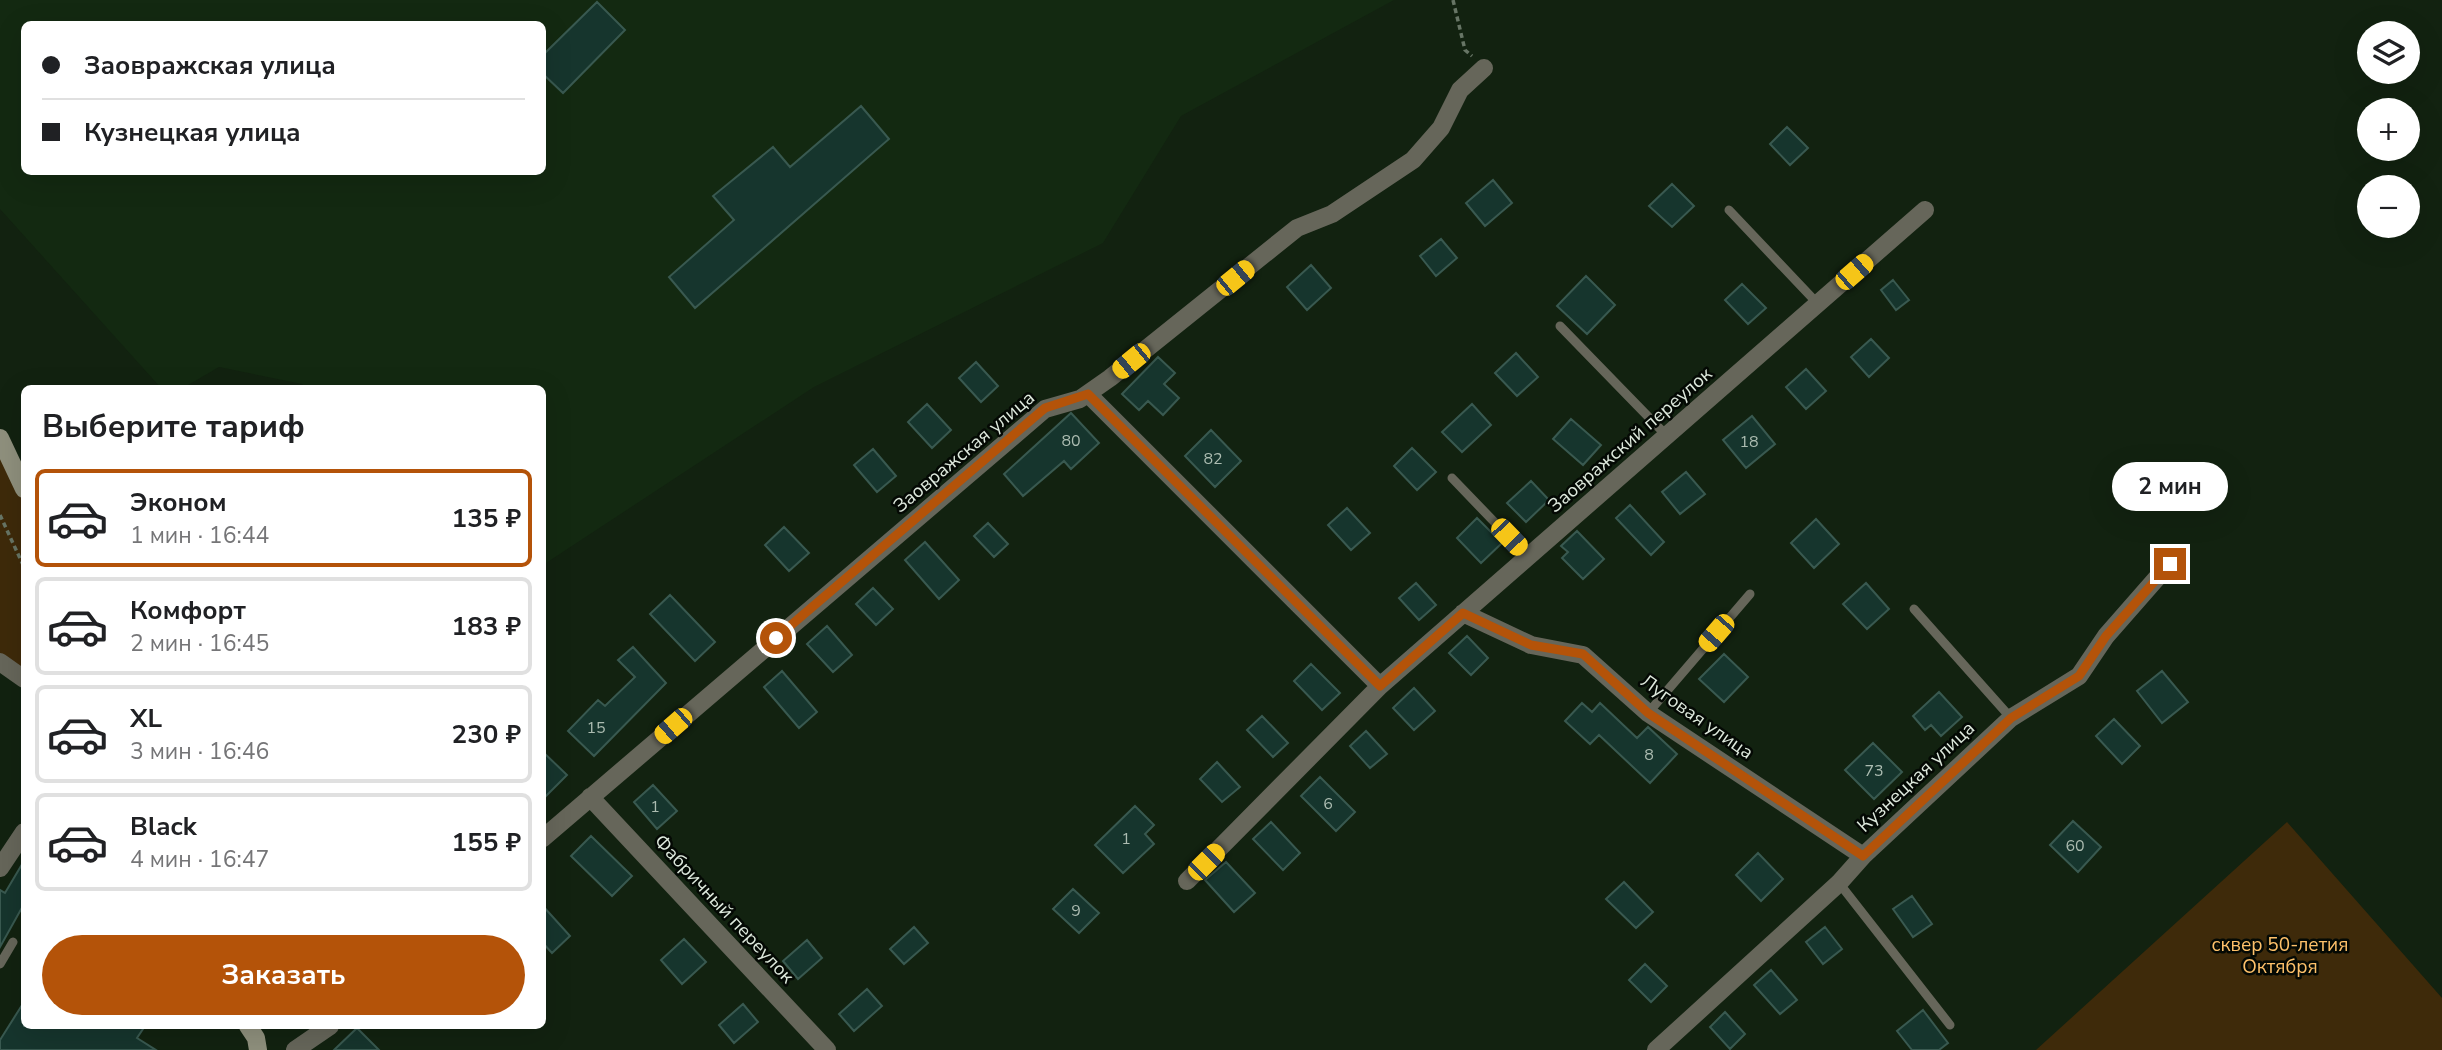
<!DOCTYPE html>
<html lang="ru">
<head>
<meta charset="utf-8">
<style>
	:root { --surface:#fff; --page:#f2f2f2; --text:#202124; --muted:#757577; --line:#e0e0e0; --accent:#b45309 }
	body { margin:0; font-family:"Nunito Sans",sans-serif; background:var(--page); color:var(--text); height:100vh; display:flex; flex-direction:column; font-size:26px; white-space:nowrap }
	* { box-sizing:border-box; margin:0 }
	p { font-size:23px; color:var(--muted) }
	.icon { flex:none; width:38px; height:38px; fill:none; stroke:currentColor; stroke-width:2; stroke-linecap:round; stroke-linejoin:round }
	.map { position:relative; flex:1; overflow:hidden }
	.sheet { position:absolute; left:21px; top:385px; width:525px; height:644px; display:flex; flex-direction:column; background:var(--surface); border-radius:10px; box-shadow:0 7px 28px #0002 }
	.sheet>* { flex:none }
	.hud { position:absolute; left:21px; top:21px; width:525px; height:154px; border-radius:10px; box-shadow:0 7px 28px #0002; display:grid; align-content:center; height:154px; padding:0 21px; background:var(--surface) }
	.tools { position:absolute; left:2357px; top:21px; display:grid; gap:14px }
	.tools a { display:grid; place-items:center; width:63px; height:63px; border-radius:50%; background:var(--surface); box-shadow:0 7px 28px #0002; font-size:35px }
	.end { position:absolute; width:32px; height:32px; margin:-16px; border:9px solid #b45309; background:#fff; box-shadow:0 0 0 4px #fff }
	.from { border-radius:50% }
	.bubble { position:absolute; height:49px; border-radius:24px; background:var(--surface); box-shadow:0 7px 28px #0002; font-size:23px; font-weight:700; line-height:49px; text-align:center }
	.car { position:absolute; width:21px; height:42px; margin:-21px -10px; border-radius:9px; box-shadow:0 0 5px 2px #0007; background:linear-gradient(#f5c518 24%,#345 0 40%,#f5c518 0 76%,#345 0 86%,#f5c518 0) }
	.hud b { display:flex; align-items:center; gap:24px; height:66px; font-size:26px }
	.hud b+b { border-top:2px solid var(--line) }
	.hud i { width:18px; height:18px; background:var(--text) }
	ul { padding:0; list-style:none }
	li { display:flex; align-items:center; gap:21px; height:98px; margin:0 14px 10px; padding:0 7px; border:4px solid var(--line); border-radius:10px }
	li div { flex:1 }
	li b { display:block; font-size:26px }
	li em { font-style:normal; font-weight:700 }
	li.on { border-color:var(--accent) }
	li>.icon { width:63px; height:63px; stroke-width:1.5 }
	h2 { padding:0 21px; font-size:32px; line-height:84px }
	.cta { display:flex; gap:14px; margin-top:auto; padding:14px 21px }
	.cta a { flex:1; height:80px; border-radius:42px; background:var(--accent); color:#fff; font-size:28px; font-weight:700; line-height:80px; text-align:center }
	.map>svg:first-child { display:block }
	.built { fill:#132911; fill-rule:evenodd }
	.green { fill:#3e2a0a }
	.building { fill:#16352d; stroke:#395950; stroke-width:2 }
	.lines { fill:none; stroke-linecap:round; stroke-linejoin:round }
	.path { stroke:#677565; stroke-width:3.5; stroke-dasharray:5 3.5; stroke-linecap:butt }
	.service { stroke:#66665a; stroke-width:9 }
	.minor { stroke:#66665a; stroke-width:18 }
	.tertiary { stroke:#66665a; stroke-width:18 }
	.secondary { stroke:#8f907d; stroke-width:18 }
	.route { stroke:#b45309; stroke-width:9 }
	.labels { text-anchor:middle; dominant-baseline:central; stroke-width:5; stroke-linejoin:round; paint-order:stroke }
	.number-label { font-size:16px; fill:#acbcb1 }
	.street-label { font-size:19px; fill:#dee9dd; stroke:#040904 }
	.park-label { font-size:19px; fill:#fec16a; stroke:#040904 }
</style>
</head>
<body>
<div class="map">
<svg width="2442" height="1050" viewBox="0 0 2442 1050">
	<rect width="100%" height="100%" fill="#122210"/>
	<path class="built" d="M0,0H1394L1181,116L1103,243L814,387L543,565L542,388H305L302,384L219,367L183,388H161L0,209ZM24,24H542V172H24Z"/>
	<path class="green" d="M0,438L24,489V679L0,662Z
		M2287,822L2442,998V1050H2036Z"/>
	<path class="building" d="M597,2L625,30L563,93L542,73V56Z
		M861,106L889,139L695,308L669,277L734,220L713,196L773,147L790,167Z
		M1787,127L1808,148L1790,165L1770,144Z
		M1493,180L1512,203L1485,226L1466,203Z
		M1672,184L1694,206L1672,227L1649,206Z
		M1441,239L1457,258L1436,276L1420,256Z
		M1311,265L1331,288L1307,310L1287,287Z
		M1586,276L1615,305L1587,334L1557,306Z
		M1893,280L1909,300L1896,310L1881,290Z
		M1742,284L1766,308L1748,324L1725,300Z
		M1871,339L1889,358L1869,377L1851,357Z
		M1516,353L1538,377L1517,396L1495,373Z
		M1158,357L1175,373L1164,384L1179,398L1163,415L1148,401L1139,410L1122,394Z
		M976,362L998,386L981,402L959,378Z
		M1806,369L1826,391L1806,409L1786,387Z
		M927,404L951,430L932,448L908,422Z
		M1472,404L1491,425L1462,452L1442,432Z
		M1071,413L1099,443L1071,469L1064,461L1023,496L1004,474Z
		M1752,416L1775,444L1746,468L1723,440Z
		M1571,419L1601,445L1583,465L1553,439Z
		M1211,430L1241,461L1215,487L1185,456Z
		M1412,448L1436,472L1417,490L1394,466Z
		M873,449L896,476L877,492L854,465Z
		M1686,472L1705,494L1680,514L1662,492Z
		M1531,481L1549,500L1526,522L1507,503Z
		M1630,505L1664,542L1651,555L1616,518Z
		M1347,508L1370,533L1351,550L1328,525Z
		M1477,518L1502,543L1481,563L1457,538Z
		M1816,519L1839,544L1814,568L1791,543Z
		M988,523L1008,544L994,557L974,536Z
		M784,527L809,553L789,571L765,545Z
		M1577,531L1604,559L1583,579L1562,558L1568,552L1561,546Z
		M925,542L959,580L939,599L905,560Z
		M1416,583L1436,605L1419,620L1399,598Z
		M1866,583L1889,609L1867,629L1843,604Z
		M873,588L893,609L876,625L856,604Z
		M670,595L715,642L695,661L650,614Z
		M827,626L852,655L833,672L807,644Z
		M1467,636L1488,658L1471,675L1449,653Z
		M633,647L666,683L594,756L568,731L598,700L605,706L635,677L618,660Z
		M1724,654L1748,677L1724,702L1699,679Z
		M1311,664L1340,693L1322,710L1294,681Z
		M782,671L817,712L799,728L764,687Z
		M2162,671L2188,702L2162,723L2137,691Z
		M1414,688L1435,711L1414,730L1393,708Z
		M1939,692L1962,717L1941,736L1931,725L1925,730L1913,716Z
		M1582,703L1592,712L1600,703L1637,738L1648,727L1677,754L1650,783L1599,735L1590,744L1565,721Z
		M1262,716L1288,743L1273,757L1247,730Z
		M2114,719L2140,746L2122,764L2096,736Z
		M1366,731L1387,754L1370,768L1350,746Z
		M1873,743L1902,772L1874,799L1845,770Z
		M542,751L567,775L542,800Z
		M1217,762L1240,787L1222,802L1200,779Z
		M1320,777L1355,812L1336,831L1301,796Z
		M653,785L677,811L657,829L634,802Z
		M1135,806L1154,825L1145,834L1154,844L1123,873L1095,845Z
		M2073,821L2101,847L2078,872L2050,845Z
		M1271,822L1300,853L1283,870L1253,839Z
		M591,836L632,876L612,896L571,856Z
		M1758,853L1783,879L1761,901L1736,875Z
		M24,861V904L0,947V890L5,893Z
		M1226,862L1255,893L1234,912L1205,880Z
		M1624,882L1653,912L1636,928L1606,899Z
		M1073,889L1099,913L1079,933L1053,909Z
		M1912,896L1932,924L1913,937L1893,909Z
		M542,905L570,936L552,953L542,942Z
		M914,927L928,943L904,964L890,949Z
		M1825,927L1842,949L1823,964L1806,942Z
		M684,939L706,962L682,984L661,960Z
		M807,940L822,958L798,979L783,961Z
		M1645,964L1667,986L1651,1002L1629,980Z
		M1771,970L1797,1000L1780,1014L1754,985Z
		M867,989L882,1006L854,1031L839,1014Z
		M24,1002V1026H145L137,1038L156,1050H0V1040Z
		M743,1004L758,1022L734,1043L719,1025Z
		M1923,1010L1948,1043L1939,1050H1912L1897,1031Z
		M1725,1012L1745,1034L1730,1049L1710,1027Z
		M357,1028L379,1050H334Z"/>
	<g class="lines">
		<path class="path" d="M1453,0L1465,50L1472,56
			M0,515L24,567"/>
		<path class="service" d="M1729,210L1818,304
			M1560,326L1667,436
			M1452,478L1528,557
			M1914,609L2011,718
			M1648,713L1750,594
			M1839,883L1950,1025
			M0,964L13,942"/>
		<path class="minor" d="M1088,394L1380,686
			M1463,613L1531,645L1583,655L1648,713L1863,856
			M0,662L24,679
			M590,797L827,1050
			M542,839L1045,409L1080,399L1110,378L1297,228L1332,214L1413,160L1441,128L1460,90L1484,68
			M1187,881L1380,686L1925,210
			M295,1050L330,1026
			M1656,1050L1839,883L1863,856L2011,718L2079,676L2106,636L2170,563"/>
		<path class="tertiary" d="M0,868L24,832"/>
		<path class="secondary" d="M0,438L24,489
			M248,1026L256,1038L258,1050"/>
	</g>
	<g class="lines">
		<path class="route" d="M776,638L1045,408L1088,394L1380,686L1463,613L1531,645L1583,654L1648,713L1863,856L2011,718L2079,676L2106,636L2170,564"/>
	</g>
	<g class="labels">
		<g class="number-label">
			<text x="1071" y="441">80</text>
			<text x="1749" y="442">18</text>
			<text x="1213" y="459">82</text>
			<text x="596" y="728">15</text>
			<text x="1649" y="755">8</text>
			<text x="1874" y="771">73</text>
			<text x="1328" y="804">6</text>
			<text x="655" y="807">1</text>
			<text x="1126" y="839">1</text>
			<text x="2075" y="846">60</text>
			<text x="1076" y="911">9</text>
		</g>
		<g class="street-label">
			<text transform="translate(1630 440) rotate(-41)">Заовражский переулок</text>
			<text transform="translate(964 452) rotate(-40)">Заовражская улица</text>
			<text transform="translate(1697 717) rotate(35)">Луговая улица</text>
			<text transform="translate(1916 777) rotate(-43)">Кузнецкая улица</text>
			<text transform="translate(724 909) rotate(47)">Фабричный переулок</text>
		</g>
		<g class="park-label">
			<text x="2280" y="945">сквер 50-летия<tspan x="2280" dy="22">Октября</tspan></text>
		</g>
	</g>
</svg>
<div class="tools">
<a><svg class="icon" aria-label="layers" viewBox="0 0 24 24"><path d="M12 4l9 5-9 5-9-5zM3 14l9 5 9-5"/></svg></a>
<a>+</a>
<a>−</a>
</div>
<i class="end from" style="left:776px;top:638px"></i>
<i class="end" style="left:2170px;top:564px"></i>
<div class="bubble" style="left:2112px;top:462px;width:116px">2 мин</div>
<i class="car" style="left:1854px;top:272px;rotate:49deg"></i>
<i class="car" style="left:1235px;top:278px;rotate:51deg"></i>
<i class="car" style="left:1131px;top:361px;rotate:231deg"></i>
<i class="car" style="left:1509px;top:537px;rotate:136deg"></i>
<i class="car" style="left:1716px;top:633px;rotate:221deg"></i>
<i class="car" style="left:673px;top:726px;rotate:229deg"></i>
<i class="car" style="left:1206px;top:862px;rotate:45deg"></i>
<div class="hud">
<b><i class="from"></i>Заовражская улица</b>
<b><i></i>Кузнецкая улица</b>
</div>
<section class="sheet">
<h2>Выберите тариф</h2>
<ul>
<li class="on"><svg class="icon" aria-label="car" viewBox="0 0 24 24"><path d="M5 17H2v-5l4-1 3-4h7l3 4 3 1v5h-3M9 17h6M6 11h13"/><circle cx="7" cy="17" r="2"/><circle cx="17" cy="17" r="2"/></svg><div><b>Эконом</b><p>1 мин · 16:44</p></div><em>135 ₽</em></li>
<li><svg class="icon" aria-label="car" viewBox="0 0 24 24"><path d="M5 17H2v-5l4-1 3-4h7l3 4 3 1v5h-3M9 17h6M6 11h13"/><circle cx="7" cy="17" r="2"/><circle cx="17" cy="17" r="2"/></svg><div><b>Комфорт</b><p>2 мин · 16:45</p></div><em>183 ₽</em></li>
<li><svg class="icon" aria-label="car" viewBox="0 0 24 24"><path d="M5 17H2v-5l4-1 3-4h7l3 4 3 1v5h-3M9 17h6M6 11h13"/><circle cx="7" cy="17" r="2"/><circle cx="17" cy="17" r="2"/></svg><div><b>XL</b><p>3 мин · 16:46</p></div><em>230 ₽</em></li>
<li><svg class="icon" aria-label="car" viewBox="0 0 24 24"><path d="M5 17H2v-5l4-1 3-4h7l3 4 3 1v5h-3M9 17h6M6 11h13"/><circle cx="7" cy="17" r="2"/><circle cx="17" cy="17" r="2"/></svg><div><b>Black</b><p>4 мин · 16:47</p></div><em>155 ₽</em></li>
</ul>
<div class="cta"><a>Заказать</a></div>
</section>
</div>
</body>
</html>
